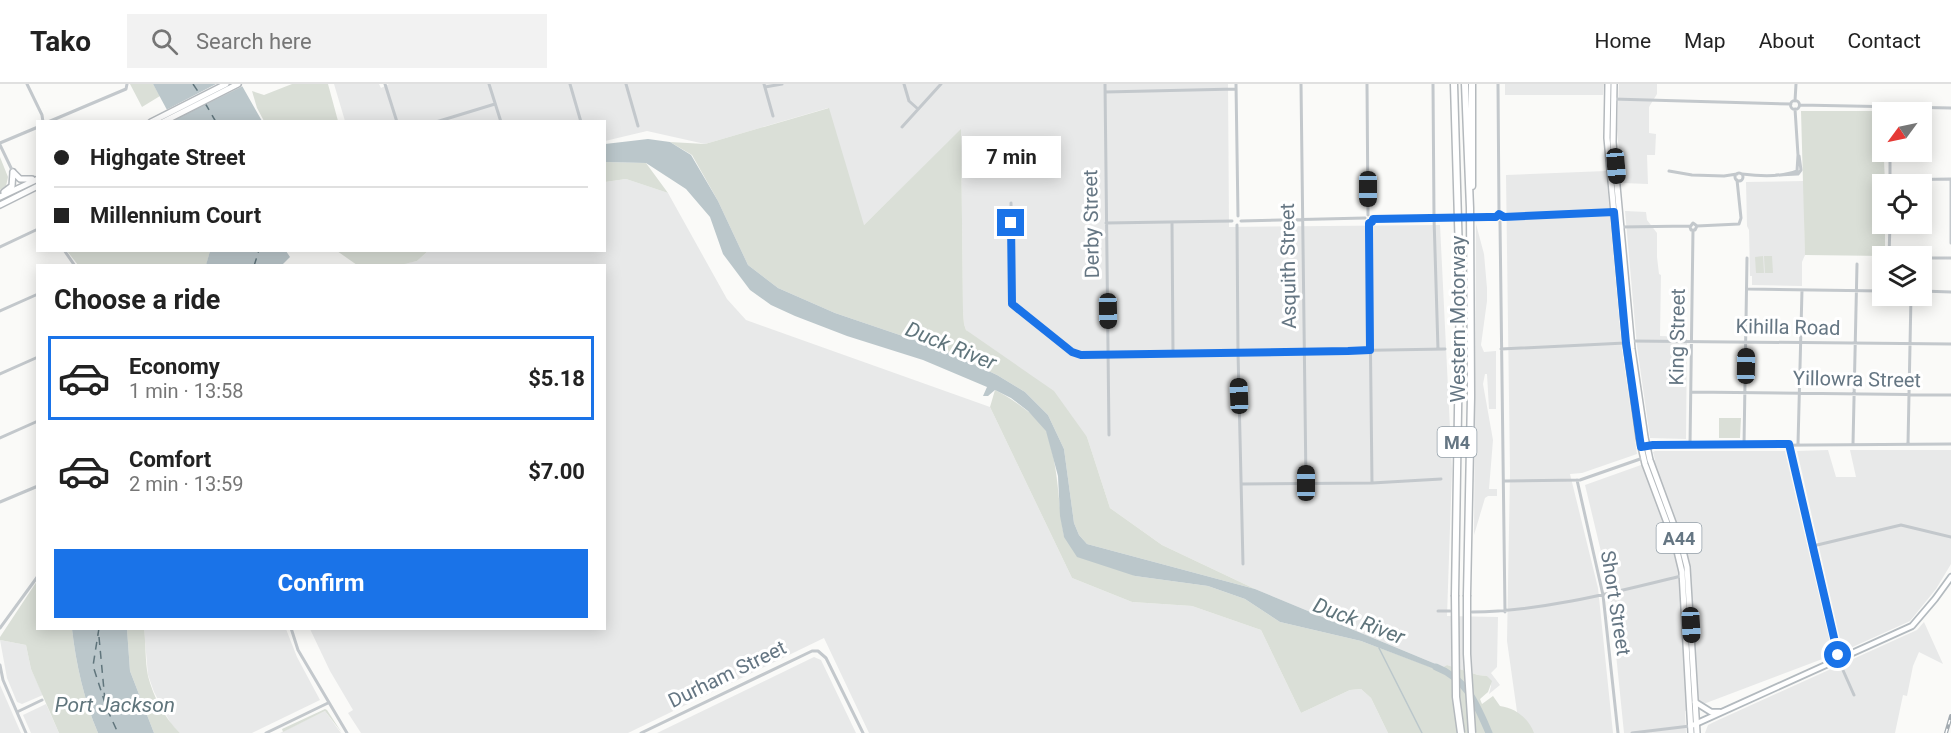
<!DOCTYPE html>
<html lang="en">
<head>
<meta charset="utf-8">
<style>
	:root { --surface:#fff; --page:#f2f2f2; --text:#222; --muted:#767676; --line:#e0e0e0; --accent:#1a73e8 }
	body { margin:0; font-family:Roboto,sans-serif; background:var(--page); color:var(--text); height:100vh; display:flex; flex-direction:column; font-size:22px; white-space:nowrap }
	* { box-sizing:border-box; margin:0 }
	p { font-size:20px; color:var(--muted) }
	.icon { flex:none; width:33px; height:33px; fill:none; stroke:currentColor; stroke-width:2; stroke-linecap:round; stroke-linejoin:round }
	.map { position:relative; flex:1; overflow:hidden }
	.details { position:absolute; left:36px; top:180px; width:570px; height:366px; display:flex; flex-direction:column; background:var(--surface); border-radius:0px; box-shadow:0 3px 15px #0003 }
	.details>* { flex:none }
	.guide { position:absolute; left:36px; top:36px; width:570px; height:132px; border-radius:0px; box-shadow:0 3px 15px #0003; display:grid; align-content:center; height:132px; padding:0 18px; background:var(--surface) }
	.needle { width:39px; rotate:237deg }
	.buttons { position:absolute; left:1872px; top:18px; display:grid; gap:12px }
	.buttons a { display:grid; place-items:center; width:60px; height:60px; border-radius:0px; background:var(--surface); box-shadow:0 3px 15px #0003; font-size:30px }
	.end { position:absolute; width:27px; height:27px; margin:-14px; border:8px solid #1a73e8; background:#fff; box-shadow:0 0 0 3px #fff }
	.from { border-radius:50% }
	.bubble { position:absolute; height:42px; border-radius:0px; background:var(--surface); box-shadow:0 3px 15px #0003; font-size:20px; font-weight:700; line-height:42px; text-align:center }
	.car { position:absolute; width:18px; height:36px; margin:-18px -9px; border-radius:8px; box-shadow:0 0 4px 2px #0007; background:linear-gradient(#222 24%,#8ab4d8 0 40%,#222 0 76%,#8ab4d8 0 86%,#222 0) }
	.guide b { display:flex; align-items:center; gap:21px; height:57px; font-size:22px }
	.guide b+b { border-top:2px solid var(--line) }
	.guide i { width:15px; height:15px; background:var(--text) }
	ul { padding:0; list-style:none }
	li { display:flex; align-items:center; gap:18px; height:84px; margin:0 12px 9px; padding:0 6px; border:3px solid transparent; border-radius:0px }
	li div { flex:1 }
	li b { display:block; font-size:22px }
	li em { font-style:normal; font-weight:700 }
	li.active { border-color:var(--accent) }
	li>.icon { width:54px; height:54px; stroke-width:1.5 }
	h2 { padding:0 18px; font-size:27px; line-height:72px }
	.cta { display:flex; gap:12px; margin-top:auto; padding:12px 18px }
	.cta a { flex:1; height:69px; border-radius:0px; background:var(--accent); color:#fff; font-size:24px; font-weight:700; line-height:69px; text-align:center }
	header { display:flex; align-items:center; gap:36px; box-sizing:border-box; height:84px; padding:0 30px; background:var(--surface); border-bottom:2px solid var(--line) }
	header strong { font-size:28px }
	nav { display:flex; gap:33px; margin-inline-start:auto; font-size:21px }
	.search { width:420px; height:54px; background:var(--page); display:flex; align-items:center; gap:15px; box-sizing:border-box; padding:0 21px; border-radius:0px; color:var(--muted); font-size:22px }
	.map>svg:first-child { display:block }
	.built { fill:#e8e9e9 }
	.green { fill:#dadfd7 }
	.water { fill:#bbc7cb }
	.pier { fill:#fafaf8 }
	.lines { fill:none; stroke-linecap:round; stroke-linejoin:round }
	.stream { stroke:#bbc7cb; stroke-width:1.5 }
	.river { stroke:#bbc7cb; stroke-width:7 }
	.ferry { stroke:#60757c; stroke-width:1.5; stroke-dasharray:8 6; stroke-linecap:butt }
	.secondary-casing { stroke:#b3babf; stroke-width:8 }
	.trunk-casing { stroke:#b4b9bd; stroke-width:8 }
	.motorway-casing { stroke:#b4b9bd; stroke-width:9 }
	.minor { stroke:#c3c8cc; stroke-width:3 }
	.secondary { stroke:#fff; stroke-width:4.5 }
	.trunk { stroke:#fff; stroke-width:5 }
	.motorway { stroke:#fff; stroke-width:6 }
	.rail-casing { stroke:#a2aab0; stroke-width:4 }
	.rail { stroke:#fff; stroke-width:1.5; stroke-dasharray:4.5; stroke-linecap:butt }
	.motorway-bridge-casing { stroke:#b4b9bd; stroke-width:9; stroke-linecap:butt }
	.minor-bridge { stroke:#c3c8cc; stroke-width:3 }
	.motorway-bridge { stroke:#fff; stroke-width:6 }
	.route { stroke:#1a73e8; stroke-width:8 }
	.labels { text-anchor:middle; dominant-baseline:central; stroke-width:6; stroke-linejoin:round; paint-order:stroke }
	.shield { fill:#fff; stroke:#939fa8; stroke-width:1.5 }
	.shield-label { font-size:18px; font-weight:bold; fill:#657683 }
	.street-label { font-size:20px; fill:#657683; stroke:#fff }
	.water-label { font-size:21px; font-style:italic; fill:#60757c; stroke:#fff }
</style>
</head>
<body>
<header>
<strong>Tako</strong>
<div class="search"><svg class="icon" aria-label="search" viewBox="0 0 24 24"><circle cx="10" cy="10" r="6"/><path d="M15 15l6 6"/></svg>Search here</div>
<nav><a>Home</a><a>Map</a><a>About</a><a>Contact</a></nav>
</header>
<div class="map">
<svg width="1951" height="649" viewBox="0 0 1951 649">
	<rect width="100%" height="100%" fill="#fafaf8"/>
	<path class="built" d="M334,0H379L381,4L389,0H1228L1229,143L1440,141L1452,385L1447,532L1498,533L1497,583L1491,589L1500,601L1489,610L1491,602L1487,592L1478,591L1447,581L1443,583L1255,505L1162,461L1110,424L1087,353L966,246L964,240L963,227L961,46L863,142L828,24L705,60L647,47L605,57L604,38L345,37Z
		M1505,0H1604L1603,11H1505Z
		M1619,0H1657V10L1649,23V49L1656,50L1655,71H1647L1648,100L1622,99L1617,46Z
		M1606,87L1622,266L1637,370L1582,389L1570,390L1598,504L1613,649H1520L1507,557L1510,389L1506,91Z
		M626,95L668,109L727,215L746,236L990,323L1072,494L1132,518L1192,522L1261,546L1301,629L1350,606L1361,605L1371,614L1388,649H869L824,554L628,649H361L348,629L353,626L330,587L310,545L604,544V182L396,181L417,177L428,167L604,166L605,98Z
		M1804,97L1805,171L1802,178V202L1752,201V192H1750L1749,146L1747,142L1746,98Z
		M1625,127L1646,128L1647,136L1657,149V173L1659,190L1661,191L1660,252L1687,253L1686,355L1650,354L1637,262Z
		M1476,140L1484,170L1487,204V217L1481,261L1484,268L1496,267V325H1489L1487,290H1485L1483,300L1493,356L1489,405H1497V412H1488L1485,414L1474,451Z
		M1828,366L1836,393H1856L1850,366H1951V480L1936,505L1910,537L1846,566L1842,564L1797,367Z
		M1655,367H1785L1833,571L1685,627L1686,649H1624L1609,501L1585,401L1655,376L1653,368Z
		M1924,538L1943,580L1919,568L1913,582L1907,612L1903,611L1895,649H1705L1708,641L1714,638L1917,546Z
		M144,545H286L297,573L320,616L252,649H180L171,640L154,608L148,591Z
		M0,556L26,561L31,585L43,611L22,620L17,618L7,594Z
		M814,573L821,576L856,649H657Z
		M0,601L21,649H0Z
		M46,620L59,649H31L23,631Z
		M325,627L341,649H280Z"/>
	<path class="green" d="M130,0H153L160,12L142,23Z
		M292,0H328L338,37H264L257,24L252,7L264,11Z
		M829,24L864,141L961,45L963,227L964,240L966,246L1054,307L1087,353L1110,424L1162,461L1255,505L1087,460L1079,451L1074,439L1064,365L1048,331L1025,308L997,291L941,265L835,229L778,204L748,181L718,117L692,71L670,58L705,60Z
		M1801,27H1884L1882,28L1885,100H1882V140H1885V172L1805,171Z
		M0,73L8,93L6,102L0,106Z
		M605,78L646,79L668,109L626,95L605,98Z
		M67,167H210L206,182L78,181Z
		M337,167H428L417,177L396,182L357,181Z
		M1763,172L1764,189H1756L1755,173Z
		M1764,172H1772L1773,189H1765Z
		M995,306C1011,314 1036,331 1046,346C1048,350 1049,356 1050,360C1059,390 1058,421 1064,452L1135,492L1208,502L1245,515L1280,538L1361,557L1444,588L1443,583L1447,581L1478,591L1487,592L1492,597L1488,608L1480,615L1482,620L1493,612L1500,622C1516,624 1529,635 1534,649H1388L1371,614L1361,605L1350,606L1301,629L1261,546L1192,522L1132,518L1072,494L990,323Z
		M1719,334H1741L1740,354H1719Z
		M37,497L38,544L72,545C76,580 84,616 98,649H59L31,585L26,561L0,556V553Z
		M127,545H144C146,560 145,577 148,592C153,612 165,635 180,649H154L130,587Z
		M325,625L327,626L342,649L325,627L283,648L282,645Z"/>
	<path class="water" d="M153,0H241L262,37H173Z
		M648,55L670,58L691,71L718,117L748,181L778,204L835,229L941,265L997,291L1025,308L1048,331L1064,365L1074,439L1079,451L1087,460L1255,505L1443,583L1445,589L1361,557L1280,538L1245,515L1208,502L1135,492L1077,473L1064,453L1060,432L1058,392L1046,347L1028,327L1011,314L995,306L988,312H983L987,303L923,276L847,252L795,232L771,221L750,206L723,170L710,133L686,105L646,79L605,78V60Z
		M210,167H286L290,173L282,181H206Z
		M72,545H127L130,587L154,649H98C84,616 76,580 72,545Z"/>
	<path class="pier" d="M216,0L245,1L172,37L170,38L166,33L164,27Z"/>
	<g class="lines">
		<path class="stream" d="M1379,564L1422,649"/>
		<path class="river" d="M1436,583C1467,595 1477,621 1489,649"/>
		<path class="ferry" d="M193,0L201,12
			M205,19L216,38
			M254,182L259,166
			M99,544L93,582L107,625L118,649
			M99,553L105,617"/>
		<g class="secondary-casing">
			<path id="secondary" d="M1695,618L1711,628H1720
				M1691,642L1912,542L1935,515L1951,493"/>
		</g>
		<g class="trunk-casing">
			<path id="trunk" d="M1608,0L1607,54L1626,259L1639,354L1645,380L1676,463L1682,488L1691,649
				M1614,0L1613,58L1632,265L1645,353L1650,376L1682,463L1687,483L1697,649
				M151,38L226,0
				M163,38L238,0
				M13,88L20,95H32
				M4,108L12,102L13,88
				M0,113L38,95
				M0,121L38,102"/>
		</g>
		<g class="motorway-casing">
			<path id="motorway" d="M1454,0L1460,205L1455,511
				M1465,0L1470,124L1471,313L1467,511
				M1472,102V0"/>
		</g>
		<path class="minor" d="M27,0L42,31L43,38
			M385,0L397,38
			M489,0L501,38
			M570,0L581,38
			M626,0L638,42
			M764,0L773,32
			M904,0L909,17L918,25
			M1105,0L1109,351
			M1236,0L1238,132
			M1301,0L1306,399
			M1367,0L1368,131
			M1433,0L1434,134L1438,265
			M1498,0L1499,130
			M765,3L782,0
			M1105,8L1236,5
			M1613,15L1791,20
			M1790.5 21a4.5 4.5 0 1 1 9 0a4.5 4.5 0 1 1-9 0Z
			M1795,17L1796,0
			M1800,21L1951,24
			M48,38L126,5L127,0
			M436,38L495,20
			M902,43L941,0
			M0,59L38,43
			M0,61L13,88
			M1890,68V100
			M1669,87L1692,91L1724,92L1737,90
			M1735 93a4 4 0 1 1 8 0a4 4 0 1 1-8 0Z
			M1742,90C1758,92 1782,93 1797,87L1798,71L1795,25
			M1776,91L1798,90L1801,86L1799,72
			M1951,95V159
			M1890,96L1951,95
			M1011,119L1012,220L1072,268L1081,271L1445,265
			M1488,133H1496
			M1504,133L1613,128
			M1373,134H1441
			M1241,137L1365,134
			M1172,138L1173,269
			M1500,138L1505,528
			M1106,139L1232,137
			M1369,139L1372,399
			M1237,141L1238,268L1243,480
			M1697,142L1695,146H1691L1690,143L1693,139L1697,142L1739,140L1741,134L1737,96
			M1621,143L1690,142
			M0,163L38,145
			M64,166L75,182
			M1889,172L1890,140
			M1922,174H1951
			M1748,205L1882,207
			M1922,207L1951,208
			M0,227L38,210
			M1632,257L1951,260
			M1501,265L1625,259
			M0,290L38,273
			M1691,308L1951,311
			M0,354L38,337
			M1789,360L1838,575L1854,611
			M1798,360L1802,206
			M1853,360L1857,180
			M1908,360L1911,212
			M1690,361L1693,146
			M1744,361L1747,174
			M1647,362L1951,360
			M1577,396L1603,511L1618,649
			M1505,397L1580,396L1643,374
			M1242,400L1372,399L1441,395
			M0,418L38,402
			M1813,462L1901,441L1951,453
			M1438,527H1450
			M1472,528C1543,527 1612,509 1681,492
			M0,544L38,492
			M291,544L298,566L347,649
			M0,581L3,596L26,649
			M17,628L42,616
			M266,649L328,619
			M641,649L812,567H818L826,574L863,649
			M1632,649L1690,642"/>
		<use href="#secondary" class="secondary"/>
		<use href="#trunk" class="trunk"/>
		<use href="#motorway" class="motorway"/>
		<g class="rail-casing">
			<path id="rail" d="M1946,649L1951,632"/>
		</g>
		<use href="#rail" class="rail"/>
		<g class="motorway-bridge-casing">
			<path id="motorway-bridge" d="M1455,511L1456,613L1461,649
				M1467,511V570L1472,649"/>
		</g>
		<path class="minor-bridge" d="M1441,134L1488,133"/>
		<use href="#motorway-bridge" class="motorway-bridge"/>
	</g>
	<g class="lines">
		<path class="route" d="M1011,139L1012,220L1072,268L1081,271L1348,267L1370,266L1369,145V139L1372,138L1373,135L1488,133H1496L1499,130L1504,133L1614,128L1626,259L1641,363L1653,361L1789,360L1838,571"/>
	</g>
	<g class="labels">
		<g class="shield">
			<rect x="1437.5" y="343" width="39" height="30" rx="4.5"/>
			<rect x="1656.5" y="439" width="45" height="30" rx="4.5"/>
		</g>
		<g class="shield-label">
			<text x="1457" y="358">M4</text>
			<text x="1679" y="454">A44</text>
		</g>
		<g class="street-label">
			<text transform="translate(1091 140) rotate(-91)">Derby Street</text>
			<text transform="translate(1288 182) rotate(-91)">Asquith Street</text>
			<text transform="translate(1458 235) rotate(-90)">Western Motorway</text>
			<text transform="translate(1788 243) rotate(1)">Kihilla Road</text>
			<text transform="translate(1677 253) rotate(-89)">King Street</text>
			<text transform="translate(1857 295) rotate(1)">Yillowra Street</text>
			<text transform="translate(1616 519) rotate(81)">Short Street</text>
			<text transform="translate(727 590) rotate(-26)">Durham Street</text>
		</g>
		<g class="water-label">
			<text transform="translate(951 262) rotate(22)">Duck River</text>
			<text transform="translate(1359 537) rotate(21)">Duck River</text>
			<text x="115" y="621">Port Jackson</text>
		</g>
	</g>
</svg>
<div class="buttons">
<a><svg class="needle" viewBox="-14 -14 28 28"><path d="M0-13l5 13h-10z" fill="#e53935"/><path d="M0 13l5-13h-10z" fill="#767676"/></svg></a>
<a><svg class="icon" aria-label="locate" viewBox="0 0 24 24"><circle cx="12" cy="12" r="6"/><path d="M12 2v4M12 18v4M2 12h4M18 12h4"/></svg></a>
<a><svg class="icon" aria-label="layers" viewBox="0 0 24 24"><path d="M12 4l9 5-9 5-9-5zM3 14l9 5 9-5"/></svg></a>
</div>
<i class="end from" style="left:1838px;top:571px"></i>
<i class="end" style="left:1011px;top:139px"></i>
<div class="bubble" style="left:962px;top:52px;width:99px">7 min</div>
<i class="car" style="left:1616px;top:82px;rotate:175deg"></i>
<i class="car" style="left:1368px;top:105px;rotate:180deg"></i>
<i class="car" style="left:1108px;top:227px;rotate:179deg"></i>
<i class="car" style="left:1746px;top:282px;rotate:1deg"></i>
<i class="car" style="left:1239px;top:312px;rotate:358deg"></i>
<i class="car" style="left:1306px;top:399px;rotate:0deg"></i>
<i class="car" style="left:1691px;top:541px;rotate:177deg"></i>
<div class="guide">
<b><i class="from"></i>Highgate Street</b>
<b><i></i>Millennium Court</b>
</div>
<section class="details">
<h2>Choose a ride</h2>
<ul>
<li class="active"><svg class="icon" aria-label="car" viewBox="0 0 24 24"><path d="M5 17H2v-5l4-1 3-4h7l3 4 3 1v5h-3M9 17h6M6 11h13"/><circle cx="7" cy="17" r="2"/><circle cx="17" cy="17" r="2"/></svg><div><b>Economy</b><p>1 min · 13:58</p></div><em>$5.18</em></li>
<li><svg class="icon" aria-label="car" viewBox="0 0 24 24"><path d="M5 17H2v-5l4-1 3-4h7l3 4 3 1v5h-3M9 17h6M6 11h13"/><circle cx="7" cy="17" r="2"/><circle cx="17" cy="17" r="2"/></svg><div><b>Comfort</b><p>2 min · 13:59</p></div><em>$7.00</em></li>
</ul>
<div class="cta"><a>Confirm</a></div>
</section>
</div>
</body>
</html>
